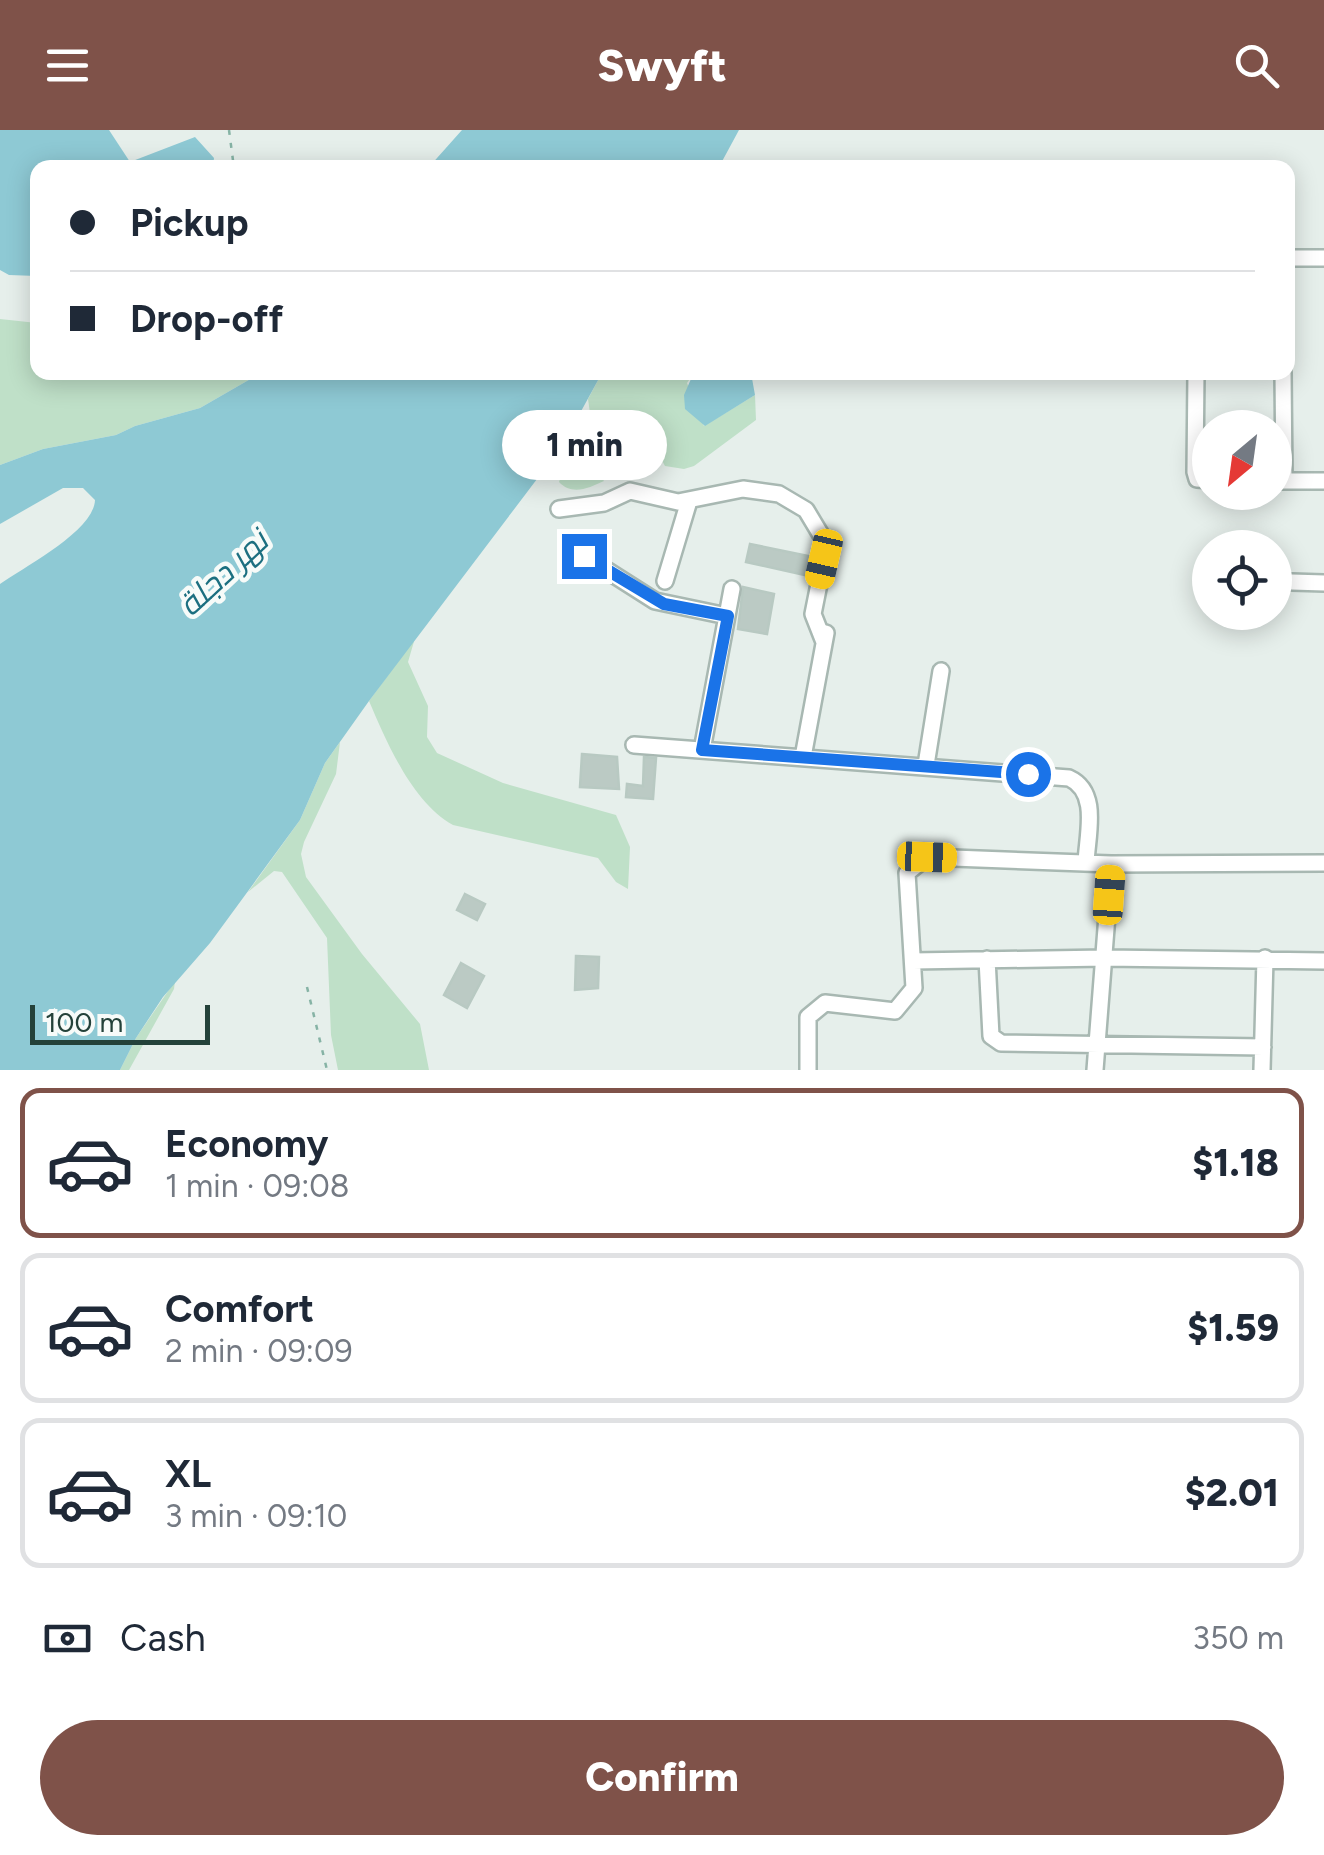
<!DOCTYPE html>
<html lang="en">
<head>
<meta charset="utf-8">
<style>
	:root { --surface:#fff; --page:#f2f2f3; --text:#1f2937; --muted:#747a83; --line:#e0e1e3; --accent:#7f5249 }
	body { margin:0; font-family:Figtree,Cairo,sans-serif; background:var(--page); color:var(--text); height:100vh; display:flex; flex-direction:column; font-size:38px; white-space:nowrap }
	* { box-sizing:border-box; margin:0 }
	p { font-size:32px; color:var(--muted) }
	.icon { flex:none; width:55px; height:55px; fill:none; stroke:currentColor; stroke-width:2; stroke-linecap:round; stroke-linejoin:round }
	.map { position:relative; height:940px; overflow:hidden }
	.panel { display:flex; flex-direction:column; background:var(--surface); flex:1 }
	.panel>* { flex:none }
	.guide { position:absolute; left:30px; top:30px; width:1265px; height:220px; border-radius:20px; box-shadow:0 5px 25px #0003; display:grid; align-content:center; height:220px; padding:0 40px; background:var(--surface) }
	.needle { width:65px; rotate:209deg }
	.controls { position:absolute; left:1192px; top:280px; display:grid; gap:20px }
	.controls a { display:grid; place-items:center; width:100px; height:100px; border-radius:50%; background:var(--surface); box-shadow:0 5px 25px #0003; font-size:50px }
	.scale { position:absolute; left:30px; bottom:25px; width:180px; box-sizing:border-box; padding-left:10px; border:5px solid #24423a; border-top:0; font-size:28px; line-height:35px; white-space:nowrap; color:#24423a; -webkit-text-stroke:8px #f7fbf9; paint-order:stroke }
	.end { position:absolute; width:45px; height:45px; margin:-22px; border:12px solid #1a73e8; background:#fff; box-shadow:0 0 0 5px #fff }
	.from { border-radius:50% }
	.bubble { position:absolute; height:70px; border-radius:35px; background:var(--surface); box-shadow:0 5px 25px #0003; font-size:32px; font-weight:800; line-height:70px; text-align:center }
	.car { position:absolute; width:30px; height:60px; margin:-30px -15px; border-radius:12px; box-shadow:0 0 8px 2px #0007; background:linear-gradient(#f5c518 24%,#345 0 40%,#f5c518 0 76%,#345 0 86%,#f5c518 0) }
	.guide b { display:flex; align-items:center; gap:35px; height:95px; font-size:38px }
	.guide b+b { border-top:2px solid var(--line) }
	.guide i { width:25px; height:25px; background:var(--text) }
	ul { padding:18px 0 0; list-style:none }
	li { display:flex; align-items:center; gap:30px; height:150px; margin:0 20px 15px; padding:0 20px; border:5px solid var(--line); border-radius:20px }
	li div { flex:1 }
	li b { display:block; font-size:38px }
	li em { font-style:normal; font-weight:800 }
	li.on { border-color:var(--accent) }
	li>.icon { width:90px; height:90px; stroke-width:1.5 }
	.pay { display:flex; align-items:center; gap:25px; height:110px; padding:0 40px; font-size:38px }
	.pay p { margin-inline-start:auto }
	.primary-button { display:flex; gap:20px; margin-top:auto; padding:20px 40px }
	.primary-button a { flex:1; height:115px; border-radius:60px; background:var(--accent); color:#fff; font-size:40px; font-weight:800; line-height:115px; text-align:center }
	header { display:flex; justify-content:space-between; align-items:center; height:130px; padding:0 40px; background:var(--accent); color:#fff; font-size:45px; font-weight:800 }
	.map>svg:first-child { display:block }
	.green { fill:#bfe0c8 }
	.water { fill:#8ec9d4 }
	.building { fill:#bbcac4; stroke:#b8c9c2; stroke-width:2.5 }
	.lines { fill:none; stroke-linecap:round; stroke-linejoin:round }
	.minor-casing { stroke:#a8b8b2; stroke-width:20 }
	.path { stroke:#86b3a5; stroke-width:2.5; stroke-dasharray:5 8; stroke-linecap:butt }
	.minor { stroke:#fff; stroke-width:15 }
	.route { stroke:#1a73e8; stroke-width:12 }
	.labels { text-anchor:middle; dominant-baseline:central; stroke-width:9; stroke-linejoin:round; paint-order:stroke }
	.water-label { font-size:32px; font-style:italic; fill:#1c6f80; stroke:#f7fbf9 }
</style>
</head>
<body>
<header><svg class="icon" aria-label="menu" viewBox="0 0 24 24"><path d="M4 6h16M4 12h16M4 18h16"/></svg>Swyft<svg class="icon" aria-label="search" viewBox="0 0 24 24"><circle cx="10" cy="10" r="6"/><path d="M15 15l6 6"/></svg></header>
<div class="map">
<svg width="1324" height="940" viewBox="0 0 1324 940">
	<rect width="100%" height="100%" fill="#e6efeb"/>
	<path class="green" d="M0,189L37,193L38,242L261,243L200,278L135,296L116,305L43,319L0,335Z
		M602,243H694L687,253L704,296L755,265L756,290L694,336L684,339L665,336L656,319L643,307C616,305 603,317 598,343L604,351C589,358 572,366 559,352C566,328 622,309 590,283L588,269Z
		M415,508L408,532L428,576L427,607L437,623L503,653L616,685L630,717L628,759L616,752L598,728L453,695C412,672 387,613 369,571Z
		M340,612L336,644L304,712L301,724L306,747L362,824L420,894L429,940H338L331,905L327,808L282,742L274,741L248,762L300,690L325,633Z
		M175,851L174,859L129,940H120L136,908Z"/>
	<path class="water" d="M0,0H109L130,32L195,7L214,28L213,37L38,38L37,146L9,145L0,140Z
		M462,0H739L719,37H429Z
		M694,242L751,243L755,265L705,296L685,279L684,265Z
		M261,243H602L562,316L369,571L325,633L300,690L210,813L163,867L136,908L120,940H0V454C24,437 94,401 95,370L83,358H63L0,394V335L43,319L116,305L135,296L200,278Z"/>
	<path class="building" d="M622,313L632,321L615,342L606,334Z
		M750,414L813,427L809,446L746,432Z
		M743,457L774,464L767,504L738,499Z
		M582,624L617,627L619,659L580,657Z
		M644,627L656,628L653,669L626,667L627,654L643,656Z
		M465,764L485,774L477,790L457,780Z
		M576,826L599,827L598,858L575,860Z
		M461,833L484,846L467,878L444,865Z"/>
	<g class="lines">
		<g class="minor-casing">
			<path id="minor" d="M1288,128H1324
				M1196,242L1195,342L1197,349L1210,350
				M1283,242L1284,351
				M1278,351H1324
				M559,379L604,373L630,361L678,372L743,359L779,364L806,380L824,410V429L813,484L824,512
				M567,415L655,471L727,486
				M665,451L689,371
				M1292,452L1324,453
				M634,615L1069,648C1100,662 1087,705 1086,733
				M702,620L732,459
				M803,627L826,503
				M926,635L941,541
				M987,829L991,906L1001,913L1263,917
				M913,831L1105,828L1324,831
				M808,940V887L825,873L895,881L914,858L907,743L927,727L1111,734L1324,733
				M1095,940L1111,734
				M1262,940L1265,828"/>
		</g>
		<path class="path" d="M229,0L234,38
			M307,857L327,940"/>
		<use href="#minor" class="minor"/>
	</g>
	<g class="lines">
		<path class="route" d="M584,426L664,474L728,486L702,620L1028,644"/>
	</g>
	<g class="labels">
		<g class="water-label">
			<text transform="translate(223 443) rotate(-43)">نهر دجلة</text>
		</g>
	</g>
</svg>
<div class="controls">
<a><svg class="needle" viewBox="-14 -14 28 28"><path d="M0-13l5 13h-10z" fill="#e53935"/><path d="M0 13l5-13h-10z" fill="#747a83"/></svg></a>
<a><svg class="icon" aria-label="locate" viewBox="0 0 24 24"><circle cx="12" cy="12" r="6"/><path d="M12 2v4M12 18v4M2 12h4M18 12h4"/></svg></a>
</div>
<div class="scale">100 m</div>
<i class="end from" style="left:1028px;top:644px"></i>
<i class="end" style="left:584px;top:426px"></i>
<div class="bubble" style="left:502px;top:280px;width:165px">1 min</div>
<i class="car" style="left:824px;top:429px;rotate:193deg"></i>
<i class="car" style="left:927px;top:727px;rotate:92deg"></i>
<i class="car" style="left:1109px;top:765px;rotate:4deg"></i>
<div class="guide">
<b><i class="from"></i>Pickup</b>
<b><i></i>Drop-off</b>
</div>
</div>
<section class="panel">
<ul>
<li class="on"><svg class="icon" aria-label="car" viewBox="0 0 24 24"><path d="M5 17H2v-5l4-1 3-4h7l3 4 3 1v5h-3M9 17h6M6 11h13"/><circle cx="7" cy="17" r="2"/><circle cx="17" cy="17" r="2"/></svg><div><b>Economy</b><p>1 min · 09:08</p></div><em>$1.18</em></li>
<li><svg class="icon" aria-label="car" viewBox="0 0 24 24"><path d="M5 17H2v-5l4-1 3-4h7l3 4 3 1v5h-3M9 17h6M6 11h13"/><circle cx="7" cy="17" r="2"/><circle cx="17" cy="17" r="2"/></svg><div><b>Comfort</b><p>2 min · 09:09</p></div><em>$1.59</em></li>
<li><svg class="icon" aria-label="car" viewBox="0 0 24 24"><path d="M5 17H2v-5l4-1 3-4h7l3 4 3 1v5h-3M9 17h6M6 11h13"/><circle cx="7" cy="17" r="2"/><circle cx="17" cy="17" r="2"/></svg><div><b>XL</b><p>3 min · 09:10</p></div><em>$2.01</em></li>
</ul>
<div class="pay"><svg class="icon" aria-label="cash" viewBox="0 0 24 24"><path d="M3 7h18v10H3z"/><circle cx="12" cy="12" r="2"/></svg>Cash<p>350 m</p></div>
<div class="primary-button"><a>Confirm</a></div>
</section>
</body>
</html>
